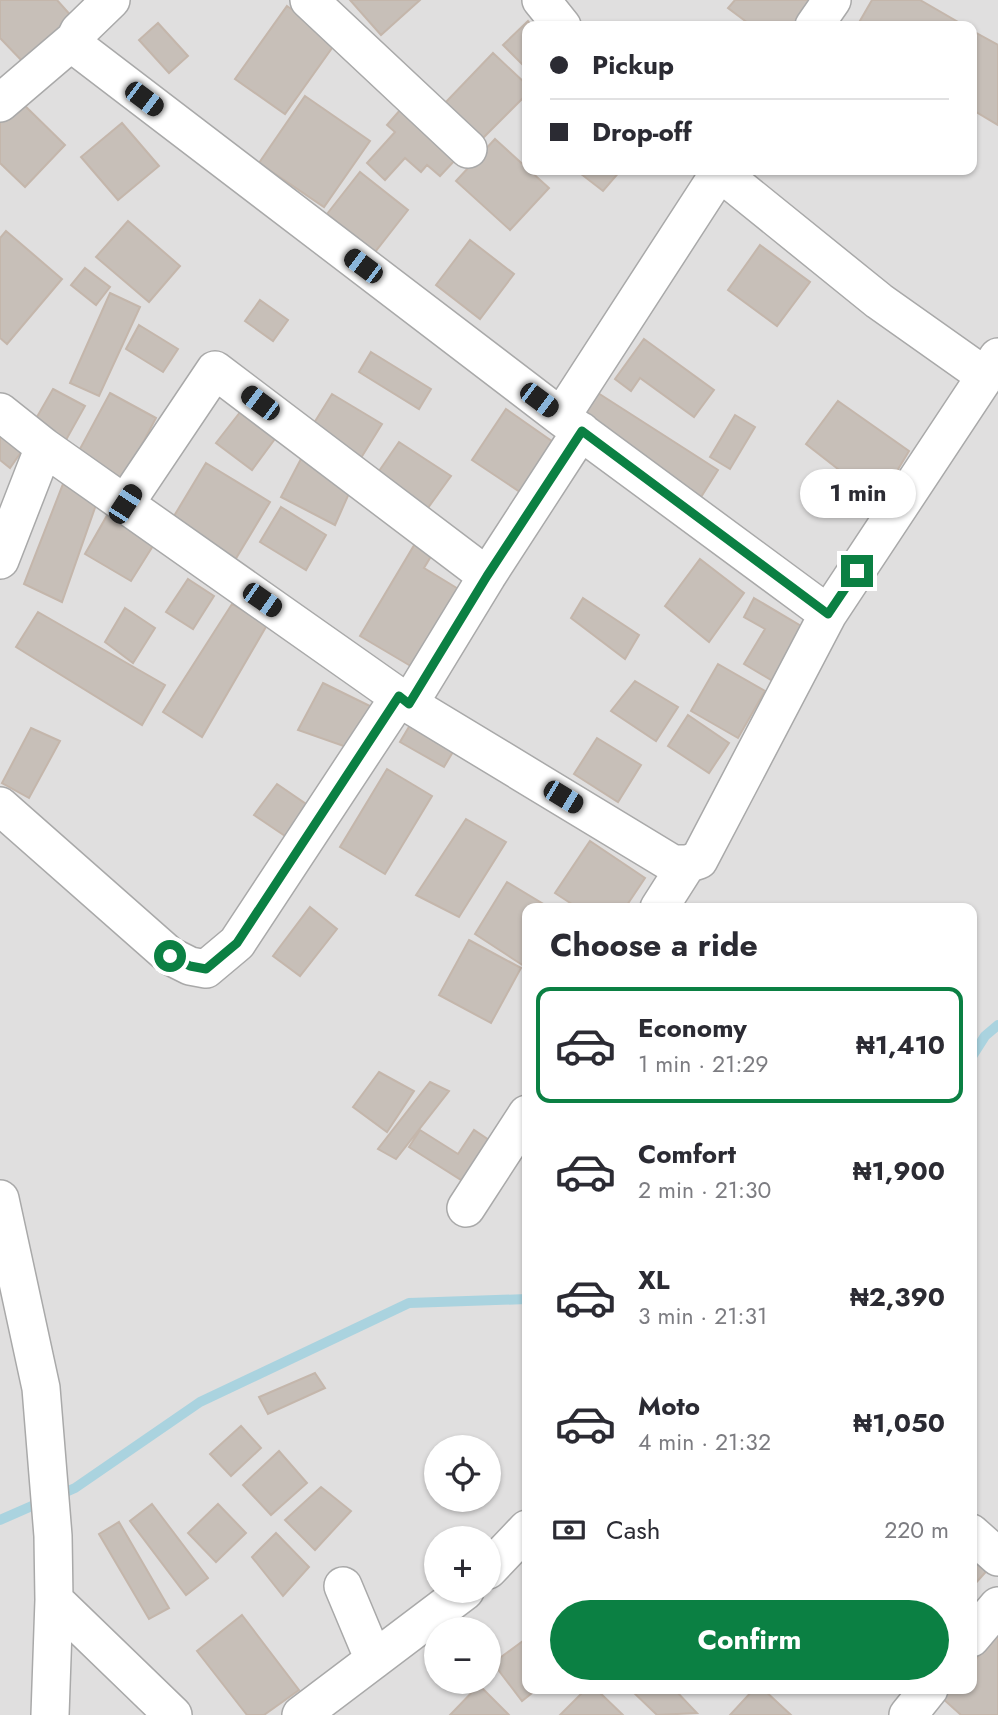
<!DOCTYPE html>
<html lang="en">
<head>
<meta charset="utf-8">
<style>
	:root { --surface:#fff; --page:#f2f2f3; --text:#2b2b33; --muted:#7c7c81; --line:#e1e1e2; --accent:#0b8043 }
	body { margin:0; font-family:Jost,sans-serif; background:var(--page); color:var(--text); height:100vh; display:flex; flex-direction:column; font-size:26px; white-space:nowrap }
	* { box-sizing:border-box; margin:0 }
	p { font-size:23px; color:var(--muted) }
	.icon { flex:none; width:38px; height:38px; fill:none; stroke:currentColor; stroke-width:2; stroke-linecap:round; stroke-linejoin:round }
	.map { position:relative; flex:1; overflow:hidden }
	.sheet { position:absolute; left:522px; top:903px; width:455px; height:791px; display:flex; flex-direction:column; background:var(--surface); border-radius:14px; box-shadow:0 2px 5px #0004 }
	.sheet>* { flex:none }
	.top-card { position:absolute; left:522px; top:21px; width:455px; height:154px; border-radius:14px; box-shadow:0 2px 5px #0004; display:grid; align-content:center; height:154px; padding:0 28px; background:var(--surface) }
	.controls { position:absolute; left:424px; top:1435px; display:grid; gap:14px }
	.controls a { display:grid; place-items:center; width:77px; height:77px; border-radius:50%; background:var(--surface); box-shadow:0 2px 5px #0004; font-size:35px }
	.end { position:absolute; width:32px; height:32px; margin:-16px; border:9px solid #0b8043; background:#fff; box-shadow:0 0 0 4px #fff }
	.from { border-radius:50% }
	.bubble { position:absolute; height:49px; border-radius:24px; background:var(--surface); box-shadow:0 2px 5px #0004; font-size:23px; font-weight:700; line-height:49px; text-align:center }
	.car { position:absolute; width:21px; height:42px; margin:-21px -10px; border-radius:9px; box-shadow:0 0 5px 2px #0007; background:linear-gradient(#222 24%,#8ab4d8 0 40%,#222 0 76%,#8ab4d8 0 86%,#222 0) }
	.top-card b { display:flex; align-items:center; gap:24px; height:66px; font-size:26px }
	.top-card b+b { border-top:2px solid var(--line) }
	.top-card i { width:18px; height:18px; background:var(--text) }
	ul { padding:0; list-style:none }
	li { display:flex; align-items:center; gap:21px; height:116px; margin:0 14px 10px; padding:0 14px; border:4px solid transparent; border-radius:14px }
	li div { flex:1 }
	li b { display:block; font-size:26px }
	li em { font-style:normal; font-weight:700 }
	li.current { border-color:var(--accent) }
	li>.icon { width:63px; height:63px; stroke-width:1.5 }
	h2 { padding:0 28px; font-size:32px; line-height:84px }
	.pay { display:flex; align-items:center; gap:18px; height:77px; padding:0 28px; font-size:26px }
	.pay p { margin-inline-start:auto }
	.cta { display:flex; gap:14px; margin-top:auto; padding:14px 28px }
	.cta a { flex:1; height:80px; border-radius:42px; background:var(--accent); color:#fff; font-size:28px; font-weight:700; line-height:80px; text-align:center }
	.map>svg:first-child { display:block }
	.residential { fill:#e0dfdf; fill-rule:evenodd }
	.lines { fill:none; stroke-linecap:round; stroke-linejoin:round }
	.stream { stroke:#aad3df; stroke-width:10 }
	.building { fill:#c7bfb8; stroke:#c4b6ab; stroke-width:2 }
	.minor-casing { stroke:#a9a9a9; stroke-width:40 }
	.minor { stroke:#fff; stroke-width:37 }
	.route { stroke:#0b8043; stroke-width:9 }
</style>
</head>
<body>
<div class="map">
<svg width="998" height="1715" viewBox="0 0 998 1715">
	<rect width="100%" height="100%" fill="#f2efe9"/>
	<path class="residential" d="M0,0H998V1715H0ZM527,26H971V170H527ZM527,908H971V1689H527ZM436,1447H488V1500H436ZM436,1538H488V1591H436ZM436,1629H488V1682H436Z"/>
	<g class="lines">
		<path class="stream" d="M971,1058L985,1036L998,1025
			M59,1495L75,1488L200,1402L409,1303L527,1299
			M0,1520L41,1502"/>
	</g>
	<path class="building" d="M0,0H57L73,18L24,63L0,38Z
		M350,0H420L381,35Z
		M735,0H807L818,9L804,26H752L728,8Z
		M872,0H920L965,26H857Z
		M287,6L337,41L285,114L235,79Z
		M528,21L532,26H527V69L503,45Z
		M158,23L188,56L169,73L139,40Z
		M971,30L998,45V125L971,109Z
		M493,53L527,85V94L482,139L445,103Z
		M305,96L370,141L324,207L259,163Z
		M19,100L65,145L25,187L0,163V119Z
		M401,109L456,159L440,176L427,165L421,172L405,158L385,180L367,163L395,132L387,125Z
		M122,123L159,166L118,200L81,157Z
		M495,139L549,188L510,230L456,181Z
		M576,170H621L603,191Z
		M360,172L408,210L375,252L327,214Z
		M128,221L180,266L149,302L96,257Z
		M6,231L62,279L7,344L0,338V238Z
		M470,240L514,274L480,319L436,285Z
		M760,245L810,282L777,326L728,290Z
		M85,268L110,287L96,305L71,285Z
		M110,293L140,307L99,396L70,383Z
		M260,300L288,320L273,341L245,321Z
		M139,325L178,349L163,372L126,349Z
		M644,339L714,390L694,417L640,378L631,391L615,379Z
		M371,352L431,389L419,409L359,372Z
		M53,389L85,406L66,440L34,422Z
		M110,393L156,418L120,486L74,460Z
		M598,393L718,470L701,497L581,419Z
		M332,394L382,424L361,458L311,428Z
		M838,401L909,451L879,501L806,444Z
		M245,406L280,432L252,470L216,443Z
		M506,409L556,444L523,494L472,460Z
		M735,415L755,427L730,469L710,457Z
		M0,430L24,448L10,468L0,460Z
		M399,442L451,476L425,512L377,474Z
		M301,459L351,489L335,525L281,497Z
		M206,463L270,502L235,560L171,521Z
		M63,484L97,502L62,602L24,584Z
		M281,507L326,535L306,570L260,542Z
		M109,512L156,541L131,581L85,554Z
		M419,537L436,548L424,568L460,590L414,668L360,636Z
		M700,559L744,593L709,642L665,606Z
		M188,579L214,596L193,629L166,612Z
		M583,598L639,635L625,659L571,618Z
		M754,598L813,633L781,686L744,664L765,629L744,617Z
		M232,604L267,625L202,737L163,712Z
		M125,608L155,628L133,663L105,642Z
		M38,612L165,685L142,725L16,647Z
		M718,664L765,691L738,738L691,711Z
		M635,681L678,707L656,741L611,711Z
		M323,683L374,708L355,750L298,730Z
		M688,715L729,743L709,773L668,746Z
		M413,720L457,745L444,767L400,742Z
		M31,728L60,741L29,798L2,783Z
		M597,738L641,765L618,802L574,774Z
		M387,769L432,796L385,874L340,847Z
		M277,784L309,806L285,836L254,815Z
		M466,819L506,842L459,917L416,895Z
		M590,841L645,878L625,908H578L555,893Z
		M507,882L550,908H527V968L475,934Z
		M310,907L337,929L300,976L273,956Z
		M469,940L521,968L491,1023L439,995Z
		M379,1072L414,1091L387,1132L353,1107Z
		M430,1082L449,1091L396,1159L378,1149Z
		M420,1130L458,1154L474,1130L495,1144L469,1185L409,1147Z
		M315,1373L325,1388L268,1414L259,1397Z
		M241,1426L261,1448L231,1476L210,1454Z
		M279,1451L307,1483L271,1515L243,1485Z
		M321,1487L351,1511L315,1550L285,1520Z
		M152,1504L208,1578L186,1595L130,1521Z
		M218,1504L246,1533L216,1562L188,1533Z
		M119,1522L169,1608L149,1619L99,1534Z
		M276,1533L309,1567L283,1596L252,1557Z
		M971,1546L992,1565L974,1585L971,1583Z
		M242,1615L299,1690L264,1715H247L197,1651Z
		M998,1635V1715H961L941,1697L949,1689H971V1664Z
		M527,1638V1689H537L522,1701L493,1663Z
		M479,1685L509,1715H450Z
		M586,1689H596L623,1715H560Z
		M630,1689H674L697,1713L657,1715Z
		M754,1689H763L791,1715H730Z"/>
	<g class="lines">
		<g class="minor-casing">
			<path id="minor" d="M309,0L468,149
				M541,0L562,26
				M814,26L832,0
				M75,39L78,48L561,417L828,614
				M0,103L75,39L79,31L111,0
				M717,170L879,301L985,376
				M0,412L44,447L409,704L673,864H687L699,860L828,614L998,357
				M561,417L721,170
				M125,504L215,370L487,576
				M0,560L44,447
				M409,704L487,576L581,431
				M0,806L170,956L190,966L206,969L237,943L399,697
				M659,908L687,864
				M0,1199L41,1388L53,1536L54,1600L50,1715
				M466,1208L527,1114
				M971,1533L998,1557
				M488,1570L527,1529
				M343,1586L374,1660
				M54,1600L173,1715
				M971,1638L998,1606
				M301,1715L465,1591
				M908,1715L929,1689"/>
		</g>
		<use href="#minor" class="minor"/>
	</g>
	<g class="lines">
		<path class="route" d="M170,956L190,966L206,969L237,943L399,696L409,704L487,576L582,431L828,614L857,571"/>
	</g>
</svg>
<div class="controls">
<a><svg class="icon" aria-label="locate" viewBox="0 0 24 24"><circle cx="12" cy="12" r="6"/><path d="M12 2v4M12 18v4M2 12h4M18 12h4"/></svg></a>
<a>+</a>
<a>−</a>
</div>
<i class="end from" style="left:170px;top:956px"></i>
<i class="end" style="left:857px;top:571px"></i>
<div class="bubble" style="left:800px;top:469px;width:116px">1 min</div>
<i class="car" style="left:144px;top:99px;rotate:127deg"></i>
<i class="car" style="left:363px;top:266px;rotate:307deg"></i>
<i class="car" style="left:539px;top:400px;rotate:127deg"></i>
<i class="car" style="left:260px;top:403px;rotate:307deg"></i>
<i class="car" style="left:125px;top:504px;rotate:33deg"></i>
<i class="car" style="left:262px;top:600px;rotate:125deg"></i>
<i class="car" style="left:563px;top:797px;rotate:121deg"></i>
<div class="top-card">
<b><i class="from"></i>Pickup</b>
<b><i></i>Drop-off</b>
</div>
<section class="sheet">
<h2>Choose a ride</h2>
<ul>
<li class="current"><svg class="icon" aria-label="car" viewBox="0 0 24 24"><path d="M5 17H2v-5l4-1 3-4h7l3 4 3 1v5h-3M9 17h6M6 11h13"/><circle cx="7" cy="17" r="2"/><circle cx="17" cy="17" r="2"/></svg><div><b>Economy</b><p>1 min · 21:29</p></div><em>₦1,410</em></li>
<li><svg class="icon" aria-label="car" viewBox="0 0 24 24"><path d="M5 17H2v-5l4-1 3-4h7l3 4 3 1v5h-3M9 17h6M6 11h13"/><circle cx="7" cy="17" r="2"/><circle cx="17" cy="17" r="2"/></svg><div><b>Comfort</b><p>2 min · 21:30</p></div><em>₦1,900</em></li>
<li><svg class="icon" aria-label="car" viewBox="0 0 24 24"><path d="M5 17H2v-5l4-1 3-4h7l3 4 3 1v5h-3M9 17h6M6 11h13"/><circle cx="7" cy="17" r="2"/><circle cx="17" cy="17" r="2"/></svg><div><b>XL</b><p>3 min · 21:31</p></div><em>₦2,390</em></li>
<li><svg class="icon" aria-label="car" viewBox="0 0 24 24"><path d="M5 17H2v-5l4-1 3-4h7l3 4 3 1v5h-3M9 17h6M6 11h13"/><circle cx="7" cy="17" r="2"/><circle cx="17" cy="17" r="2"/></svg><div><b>Moto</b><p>4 min · 21:32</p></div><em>₦1,050</em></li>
</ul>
<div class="pay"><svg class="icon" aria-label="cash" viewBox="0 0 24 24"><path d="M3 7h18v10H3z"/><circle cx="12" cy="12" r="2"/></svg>Cash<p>220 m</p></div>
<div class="cta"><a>Confirm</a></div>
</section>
</div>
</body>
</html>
